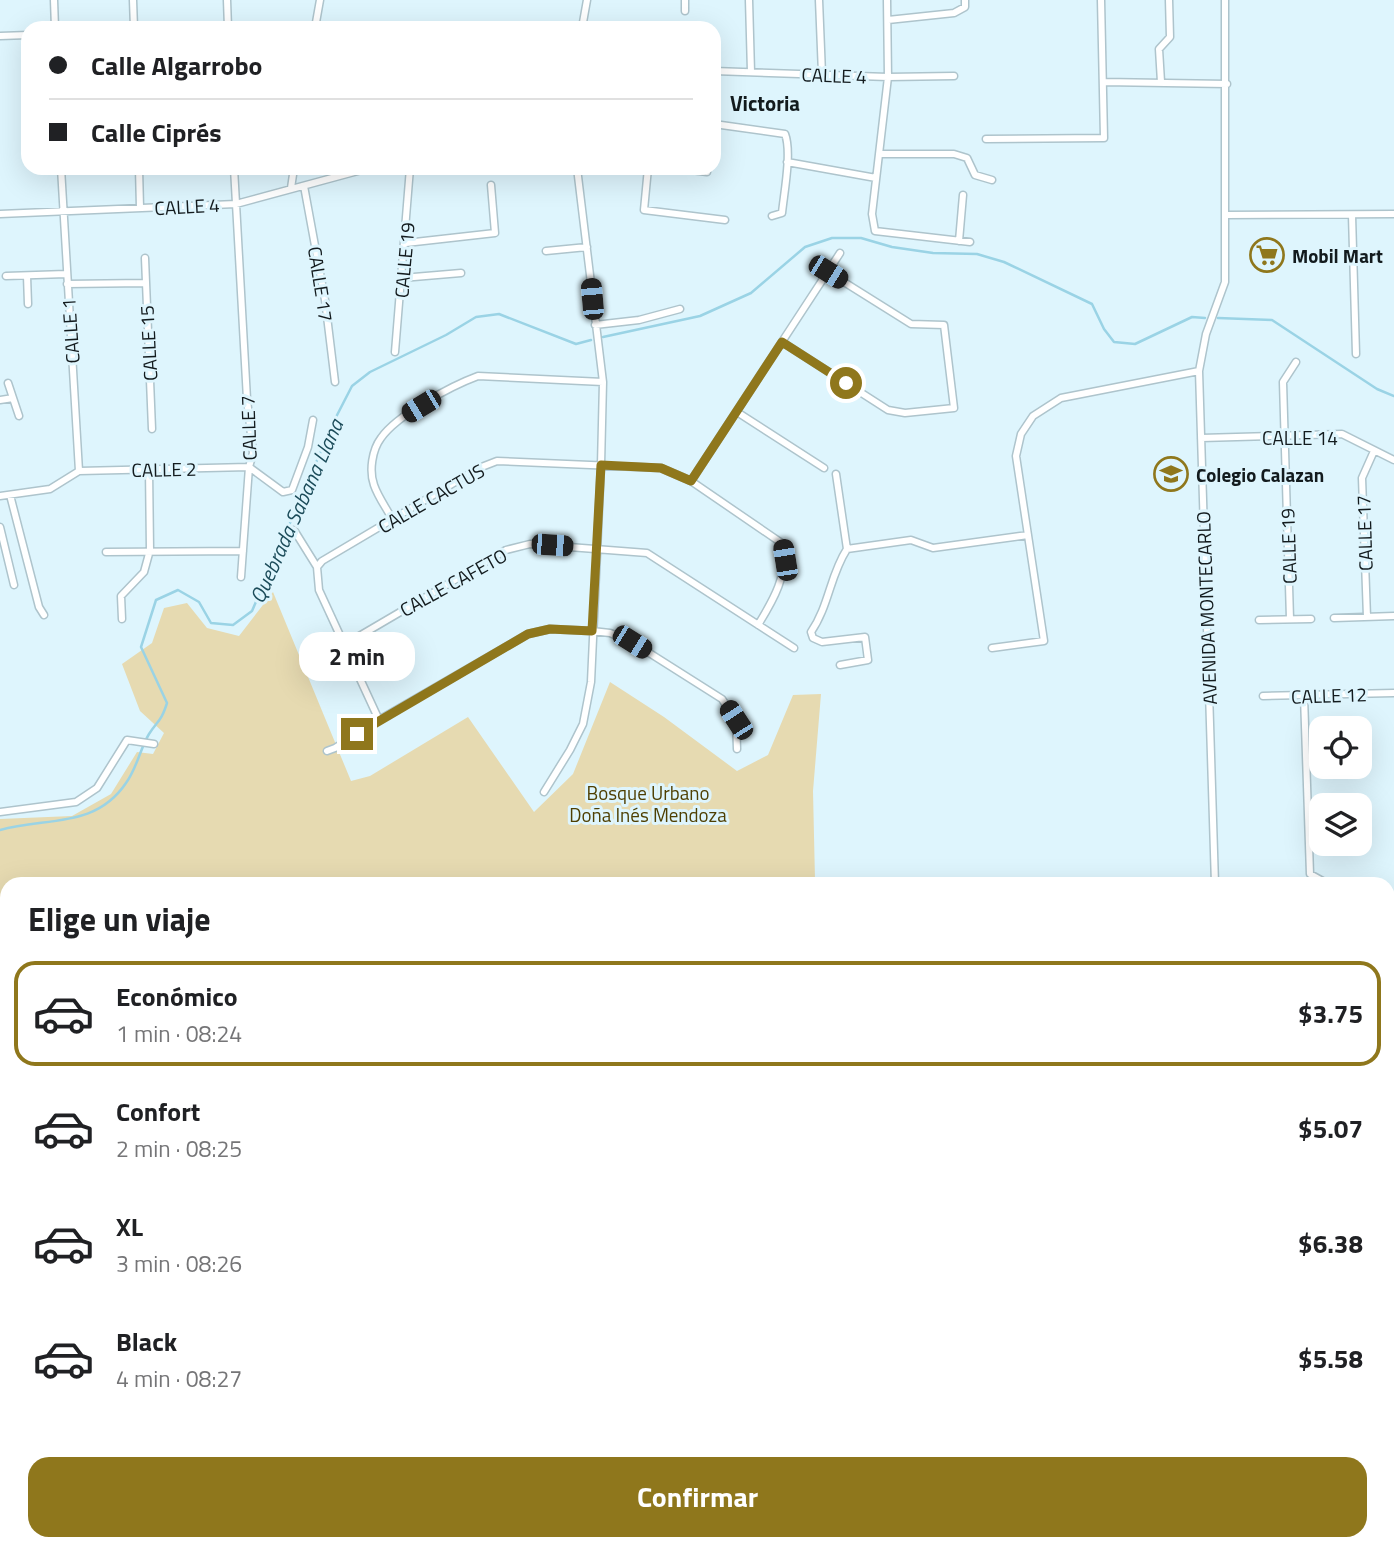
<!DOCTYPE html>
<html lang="es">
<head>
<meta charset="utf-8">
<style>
	:root { --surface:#fff; --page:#f2f2f2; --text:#202124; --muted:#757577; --line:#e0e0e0; --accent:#8f771c }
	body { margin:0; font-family:"Titillium Web",sans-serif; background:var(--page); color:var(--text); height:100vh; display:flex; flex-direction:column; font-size:26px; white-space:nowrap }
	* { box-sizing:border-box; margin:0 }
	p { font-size:23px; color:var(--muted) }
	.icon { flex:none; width:38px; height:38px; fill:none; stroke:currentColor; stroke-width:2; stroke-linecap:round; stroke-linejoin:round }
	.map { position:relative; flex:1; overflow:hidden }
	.panel { position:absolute; left:0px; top:877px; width:1395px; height:674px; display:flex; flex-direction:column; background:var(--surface); border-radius:21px 21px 0 0; box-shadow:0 7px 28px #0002 }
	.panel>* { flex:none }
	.top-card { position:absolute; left:21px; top:21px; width:700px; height:154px; border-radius:21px; box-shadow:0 7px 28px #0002; display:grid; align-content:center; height:154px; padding:0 28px; background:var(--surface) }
	.controls { position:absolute; left:1309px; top:716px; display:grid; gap:14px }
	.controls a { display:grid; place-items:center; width:63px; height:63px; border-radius:14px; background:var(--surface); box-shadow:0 7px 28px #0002; font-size:35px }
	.end { position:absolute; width:32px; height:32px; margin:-16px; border:9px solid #8f771c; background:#fff; box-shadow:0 0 0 4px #fff }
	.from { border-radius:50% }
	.bubble { position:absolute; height:49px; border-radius:21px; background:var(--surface); box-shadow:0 7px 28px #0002; font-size:23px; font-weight:700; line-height:49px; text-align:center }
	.car { position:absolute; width:21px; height:42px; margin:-21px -10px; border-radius:9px; box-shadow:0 0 5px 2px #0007; background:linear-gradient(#222 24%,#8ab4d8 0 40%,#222 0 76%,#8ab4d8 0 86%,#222 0) }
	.top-card b { display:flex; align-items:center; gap:24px; height:66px; font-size:26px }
	.top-card b+b { border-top:2px solid var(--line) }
	.top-card i { width:18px; height:18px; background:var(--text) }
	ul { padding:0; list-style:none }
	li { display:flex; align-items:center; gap:21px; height:105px; margin:0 14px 10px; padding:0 14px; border:4px solid transparent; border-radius:21px }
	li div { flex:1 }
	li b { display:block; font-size:26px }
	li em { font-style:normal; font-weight:700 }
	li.on { border-color:var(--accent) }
	li>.icon { width:63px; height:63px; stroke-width:1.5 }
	h2 { padding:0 28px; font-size:32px; line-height:84px }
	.action { display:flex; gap:14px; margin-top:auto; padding:14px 28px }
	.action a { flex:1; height:80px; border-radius:21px; background:var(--accent); color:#fff; font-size:28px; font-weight:700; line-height:80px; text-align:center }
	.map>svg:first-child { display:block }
	.green { fill:#e6dab1 }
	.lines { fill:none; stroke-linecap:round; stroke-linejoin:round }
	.stream { stroke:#9ad3e5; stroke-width:2.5 }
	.street-casing { stroke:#aec4cc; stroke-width:9 }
	.street { stroke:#fff; stroke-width:6 }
	.route { stroke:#8f771c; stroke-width:9 }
	.labels { text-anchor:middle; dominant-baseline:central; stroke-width:6; stroke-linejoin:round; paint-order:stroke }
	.street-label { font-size:19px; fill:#131b1e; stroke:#def5fd }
	.poi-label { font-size:19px; font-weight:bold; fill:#131b1e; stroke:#def5fd; text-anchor:start }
	.park-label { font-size:19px; fill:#4e3f02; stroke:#def5fd }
	.neighbourhood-label { font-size:21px; font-weight:bold; fill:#131b1e; stroke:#def5fd }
	.water-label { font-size:21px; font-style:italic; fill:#1c4c5a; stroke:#def5fd }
</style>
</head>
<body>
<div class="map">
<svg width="1394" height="1549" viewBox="0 0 1394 1549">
	<rect width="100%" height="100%" fill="#def5fd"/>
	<path class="green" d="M273,592L351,781L370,776L468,717L534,812L573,774L610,682L664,717L737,771L768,755L793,695L821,694L813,791L815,880L836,884H7V1204L0,1207V819L72,816L111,794L137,752L153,754L164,733L140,711L122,664L152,643L164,608L187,603L207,628L239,636Z
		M130,1544H815V1549H127Z"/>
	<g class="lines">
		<path class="stream" d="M1218,318L1272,320L1377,389L1394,396
			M603,337L700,316L751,293L805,247L832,238H861L892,247L933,253L977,254L1004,262L1092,304L1104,329L1114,342L1135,344L1192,317L1205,318
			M0,830C46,817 95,829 126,783C137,768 140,749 149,734C158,720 161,722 167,703L141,647L156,600L178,590L199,602L211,623L233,625L252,611L334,421L352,386L370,372L446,335L476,317L499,314L576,344L591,340"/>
		<g class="street-casing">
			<path id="street" d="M54,0L55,28
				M133,0L134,28
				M227,0L228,28
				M685,0V11
				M749,0L751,72
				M819,0L822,74
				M887,0L888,77L872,214L875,231L970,242
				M888,20L954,13L965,7V0
				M315,28L320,0
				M582,28L587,0
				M0,36L28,35
				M714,71L888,77L954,76
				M1104,82L1227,84
				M1161,82L1159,49L1170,37L1169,0
				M714,124L785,134C792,152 784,193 782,213L772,216
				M986,139L1104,138L1101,0
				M880,154H954L967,158L975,175L992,180
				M787,162L876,178
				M61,168L79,471
				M139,168L140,208
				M234,168L247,399L253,453L249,467L241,577
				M648,168L644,210L725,220
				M676,168L707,172
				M304,186L325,300L335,382
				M291,188L294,168
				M0,214L236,204L369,168
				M1225,215L1394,214
				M1352,215L1356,354
				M959,241L963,195
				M406,243L495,233L491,185
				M546,251L587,247
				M145,258L152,429
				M6,276L66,274
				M27,276L28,304
				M402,278L461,273
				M67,284L145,283
				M595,325L639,320L680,309
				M782,342L888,410L905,413L954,408L944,325L911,324L828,272
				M395,352L410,168
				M8,383L19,416
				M0,400L13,398
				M737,412L824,468
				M1201,438L1342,434L1394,460
				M79,471L249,467L283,492L292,490L308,447L313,420
				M836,474L847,549
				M691,481L840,253
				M10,495L39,607L44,615
				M0,496L50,489L79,471
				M392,519C387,509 378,497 374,485C369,471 372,450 381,438C397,415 451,386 478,376L603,382
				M0,527L14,585
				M294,530L317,567L319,590L379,720
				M106,552L243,551
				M317,567L322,561L479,468L497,461L661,468L691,481L783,544C788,575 774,599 758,625
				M1367,617L1362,478L1374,451
				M1334,618L1394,616
				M122,619L121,596L144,572L150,550L149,469
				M1290,619L1283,382L1296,362
				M1259,620L1311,619
				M344,645L506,550L530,544L647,553L794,648
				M992,648L1044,641L1016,456L1021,434L1033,416L1061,398L1199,371
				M840,665L868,660L865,637L822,642L813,638L811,632C829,606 830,575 847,549L911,540L933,548L1028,535
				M1263,696L1394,693
				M1304,696L1310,874L1328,884
				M327,751L335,748L379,720L528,634L550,629L592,631L610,633L632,642L722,699L736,720L737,749
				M544,792L570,750L583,724L591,682L601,465L603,382L577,168
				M0,812L76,802L97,788L127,740L154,744
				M1215,884L1199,371L1206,334L1225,282V0
				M1388,925L1394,911
				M1388,977L1394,980
				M1388,1033L1394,1036
				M1388,1121L1394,1124
				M0,1217L7,1214
				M0,1333L7,1335
				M1388,1373L1394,1372
				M1388,1513L1394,1511
				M49,1544L50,1549
				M823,1544V1549
				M867,1544L868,1549
				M987,1544L988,1549
				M1078,1544V1549
				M1310,1544L1311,1549
				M1387,1544L1388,1549
				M1270,1546L1279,1544
				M138,1549L140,1544"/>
		</g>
		<use href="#street" class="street"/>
	</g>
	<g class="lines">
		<path class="route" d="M357,734L528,634L550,629L592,631L601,465L661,468L691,481L782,342L846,383"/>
	</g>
	<defs>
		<g id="supermarket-ring" transform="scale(1.75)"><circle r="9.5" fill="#def5fd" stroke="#8f771c" stroke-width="1.5"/><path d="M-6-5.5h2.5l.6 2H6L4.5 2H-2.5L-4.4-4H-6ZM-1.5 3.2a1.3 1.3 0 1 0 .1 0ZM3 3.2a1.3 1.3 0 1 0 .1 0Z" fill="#8f771c"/></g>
		<g id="school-ring" transform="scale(1.75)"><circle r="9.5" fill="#def5fd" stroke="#8f771c" stroke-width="1.5"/><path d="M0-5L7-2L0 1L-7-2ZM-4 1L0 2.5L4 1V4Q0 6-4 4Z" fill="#8f771c"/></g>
	</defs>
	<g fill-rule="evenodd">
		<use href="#supermarket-ring" x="1267" y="255"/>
		<use href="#school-ring" x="1171" y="474"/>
	</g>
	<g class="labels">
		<g class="street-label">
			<text transform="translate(834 75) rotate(2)">CALLE 4</text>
			<text transform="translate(187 206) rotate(-3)">CALLE 4</text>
			<text transform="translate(404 260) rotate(-85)">CALLE 19</text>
			<text transform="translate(321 284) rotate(81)">CALLE 17</text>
			<text transform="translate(70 331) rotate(-94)">CALLE 1</text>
			<text transform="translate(148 343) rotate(-93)">CALLE 15</text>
			<text transform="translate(248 428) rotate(-92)">CALLE 7</text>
			<text x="1300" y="437">CALLE 14</text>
			<text transform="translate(164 469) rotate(-1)">CALLE 2</text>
			<text transform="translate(431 498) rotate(-30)">CALLE CACTUS</text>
			<text transform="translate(1364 533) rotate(-92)">CALLE 17</text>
			<text transform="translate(1288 546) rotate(-92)">CALLE 19</text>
			<text transform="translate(453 582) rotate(-29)">CALLE CAFETO</text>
			<text transform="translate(1206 608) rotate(-92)">AVENIDA MONTECARLO</text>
			<text transform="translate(1329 695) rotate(-2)">CALLE 12</text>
		</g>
		<g class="poi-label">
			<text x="1292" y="255">Mobil Mart</text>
			<text x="1196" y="474">Colegio Calazan</text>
		</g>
		<g class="park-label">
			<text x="648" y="792">Bosque Urbano<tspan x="648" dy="22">Doña Inés Mendoza</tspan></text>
		</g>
		<g class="neighbourhood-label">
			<text x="765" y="103">Victoria</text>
		</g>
		<g class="water-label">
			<text transform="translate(296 511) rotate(-66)">Quebrada Sabana Llana</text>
		</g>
	</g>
</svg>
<div class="controls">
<a><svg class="icon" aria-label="locate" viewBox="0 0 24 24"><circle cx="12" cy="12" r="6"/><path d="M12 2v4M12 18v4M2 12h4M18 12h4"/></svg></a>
<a><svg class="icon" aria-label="layers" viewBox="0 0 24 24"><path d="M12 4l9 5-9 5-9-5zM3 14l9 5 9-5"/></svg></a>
</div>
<i class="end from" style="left:846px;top:383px"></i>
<i class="end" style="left:357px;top:734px"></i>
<div class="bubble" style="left:299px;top:632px;width:116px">2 min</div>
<i class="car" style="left:828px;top:272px;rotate:122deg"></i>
<i class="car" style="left:592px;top:299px;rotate:355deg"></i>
<i class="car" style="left:421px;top:406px;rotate:239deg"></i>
<i class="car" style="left:552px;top:545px;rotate:94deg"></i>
<i class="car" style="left:785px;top:560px;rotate:351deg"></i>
<i class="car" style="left:632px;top:642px;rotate:122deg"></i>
<i class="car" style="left:736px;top:720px;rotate:327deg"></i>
<div class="top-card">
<b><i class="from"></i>Calle Algarrobo</b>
<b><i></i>Calle Ciprés</b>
</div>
<section class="panel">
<h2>Elige un viaje</h2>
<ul>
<li class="on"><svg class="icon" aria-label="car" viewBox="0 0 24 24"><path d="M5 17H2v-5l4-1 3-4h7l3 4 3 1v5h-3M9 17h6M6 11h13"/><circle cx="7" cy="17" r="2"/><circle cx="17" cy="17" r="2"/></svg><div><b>Económico</b><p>1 min · 08:24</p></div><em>$3.75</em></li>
<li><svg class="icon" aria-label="car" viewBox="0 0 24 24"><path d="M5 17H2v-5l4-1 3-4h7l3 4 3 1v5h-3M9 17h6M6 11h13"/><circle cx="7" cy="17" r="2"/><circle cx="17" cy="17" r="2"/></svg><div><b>Confort</b><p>2 min · 08:25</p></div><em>$5.07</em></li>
<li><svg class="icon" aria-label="car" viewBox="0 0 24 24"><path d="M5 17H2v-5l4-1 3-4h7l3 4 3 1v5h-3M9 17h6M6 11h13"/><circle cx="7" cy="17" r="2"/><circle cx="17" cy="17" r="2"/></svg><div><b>XL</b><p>3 min · 08:26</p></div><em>$6.38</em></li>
<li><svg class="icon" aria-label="car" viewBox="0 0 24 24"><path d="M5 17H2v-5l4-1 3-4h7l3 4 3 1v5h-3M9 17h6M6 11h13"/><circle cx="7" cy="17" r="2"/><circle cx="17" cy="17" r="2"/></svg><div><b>Black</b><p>4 min · 08:27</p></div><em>$5.58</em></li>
</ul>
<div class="action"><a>Confirmar</a></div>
</section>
</div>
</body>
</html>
